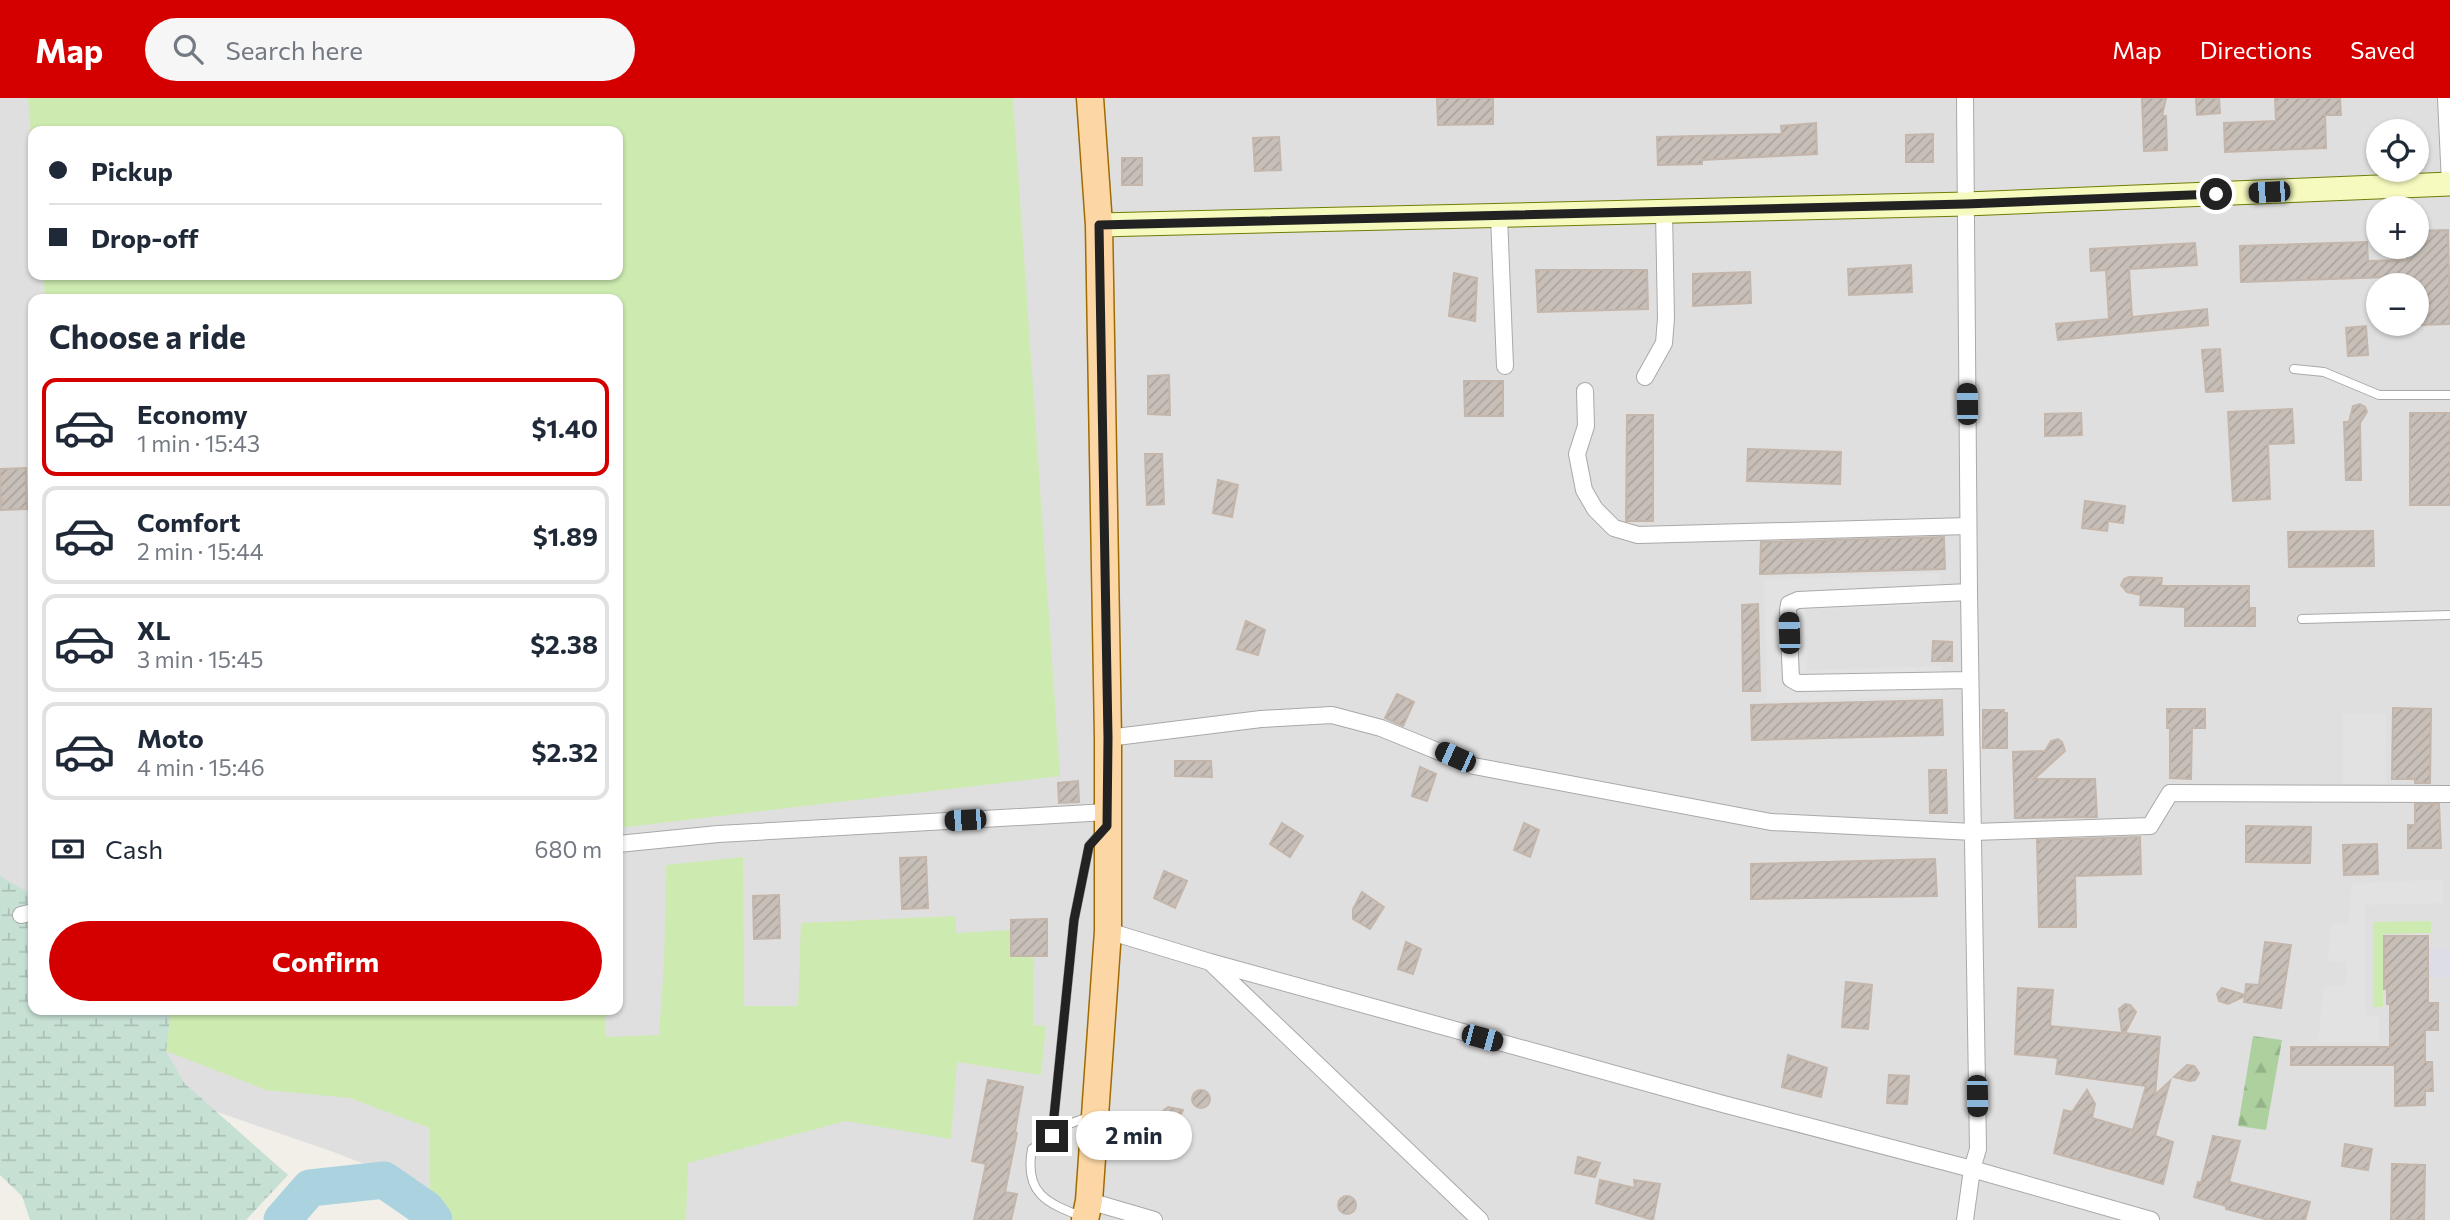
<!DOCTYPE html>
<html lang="en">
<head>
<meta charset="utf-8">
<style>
	:root { --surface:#fff; --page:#f6f6f7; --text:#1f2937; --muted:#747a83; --line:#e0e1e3; --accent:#d40000 }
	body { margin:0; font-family:Commissioner,sans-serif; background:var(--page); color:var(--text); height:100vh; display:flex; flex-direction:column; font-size:26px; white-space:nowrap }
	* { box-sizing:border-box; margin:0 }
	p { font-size:23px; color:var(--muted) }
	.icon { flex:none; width:38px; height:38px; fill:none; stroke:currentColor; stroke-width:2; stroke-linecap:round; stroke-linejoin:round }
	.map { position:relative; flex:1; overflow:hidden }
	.sheet { position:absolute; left:28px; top:196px; width:595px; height:721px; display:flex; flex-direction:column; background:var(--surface); border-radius:14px; box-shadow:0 2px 5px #0004 }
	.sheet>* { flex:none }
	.guide { position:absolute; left:28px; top:28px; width:595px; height:154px; border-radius:14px; box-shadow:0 2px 5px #0004; display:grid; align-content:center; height:154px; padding:0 21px; background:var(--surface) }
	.controls { position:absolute; left:2366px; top:21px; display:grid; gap:14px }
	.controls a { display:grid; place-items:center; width:63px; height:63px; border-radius:50%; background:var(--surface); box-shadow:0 2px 5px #0004; font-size:35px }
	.end { position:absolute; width:32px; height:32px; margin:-16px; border:9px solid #222; background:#fff; box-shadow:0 0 0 4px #fff }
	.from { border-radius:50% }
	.bubble { position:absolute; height:49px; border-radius:24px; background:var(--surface); box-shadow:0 2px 5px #0004; font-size:23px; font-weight:700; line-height:49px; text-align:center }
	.car { position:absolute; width:21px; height:42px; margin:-21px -10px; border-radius:9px; box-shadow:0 0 5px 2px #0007; background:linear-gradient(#222 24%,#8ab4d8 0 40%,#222 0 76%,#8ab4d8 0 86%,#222 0) }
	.guide b { display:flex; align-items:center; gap:24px; height:66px; font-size:26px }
	.guide b+b { border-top:2px solid var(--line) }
	.guide i { width:18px; height:18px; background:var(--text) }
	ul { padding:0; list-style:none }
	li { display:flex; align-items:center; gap:21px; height:98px; margin:0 14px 10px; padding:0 7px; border:4px solid var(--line); border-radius:14px }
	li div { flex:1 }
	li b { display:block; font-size:26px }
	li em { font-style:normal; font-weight:700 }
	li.selected { border-color:var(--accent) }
	li>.icon { width:63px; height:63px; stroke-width:1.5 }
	h2 { padding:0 21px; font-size:32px; line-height:84px }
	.pay { display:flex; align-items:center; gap:18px; height:77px; padding:0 21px; font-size:26px }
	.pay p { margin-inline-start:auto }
	.button { display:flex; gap:14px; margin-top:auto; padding:14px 21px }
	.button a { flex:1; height:80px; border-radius:42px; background:var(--accent); color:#fff; font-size:28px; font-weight:700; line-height:80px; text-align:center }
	header { display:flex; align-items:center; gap:42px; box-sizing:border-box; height:98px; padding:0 35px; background:var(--accent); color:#fff }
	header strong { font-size:33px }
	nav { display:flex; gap:38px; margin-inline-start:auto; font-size:24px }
	.search { width:490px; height:63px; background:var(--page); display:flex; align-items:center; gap:18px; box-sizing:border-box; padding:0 24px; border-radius:38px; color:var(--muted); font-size:26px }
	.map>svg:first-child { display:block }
	.residential { fill:#e0dfdf; fill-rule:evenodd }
	.grass { fill:#cdebb0 }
	.forest { fill:url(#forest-firs) }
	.wetland { fill:url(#wetland-marsh) }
	.parking { fill:#e2e2e2 }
	.plaza { fill:#dddde8 }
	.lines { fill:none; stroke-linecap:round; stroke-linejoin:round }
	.river { stroke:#aad3df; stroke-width:37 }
	.building { fill:url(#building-hatch); stroke:#c4b6ab; stroke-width:2 }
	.service-casing { stroke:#a9a9a9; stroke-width:10 }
	.minor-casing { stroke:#a9a9a9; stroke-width:18 }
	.secondary-casing { stroke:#707d05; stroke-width:25 }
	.primary-casing { stroke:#a06b00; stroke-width:29 }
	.service { stroke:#fff; stroke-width:8 }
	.minor { stroke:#fff; stroke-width:16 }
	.secondary { stroke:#f7fabf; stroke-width:23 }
	.primary { stroke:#fcd6a4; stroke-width:26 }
	.route { stroke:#222; stroke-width:9 }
</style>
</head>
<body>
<header>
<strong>Map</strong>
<div class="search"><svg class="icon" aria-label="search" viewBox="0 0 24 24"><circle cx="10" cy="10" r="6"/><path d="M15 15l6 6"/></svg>Search here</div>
<nav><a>Map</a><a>Directions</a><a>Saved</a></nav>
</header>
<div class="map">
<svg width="2450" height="1122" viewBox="0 0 2450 1122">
	<defs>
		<pattern id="forest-firs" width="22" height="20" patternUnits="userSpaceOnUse" patternTransform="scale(1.75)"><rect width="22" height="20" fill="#add19e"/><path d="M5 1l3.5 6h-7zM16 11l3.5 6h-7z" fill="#95b388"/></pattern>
		<pattern id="wetland-marsh" width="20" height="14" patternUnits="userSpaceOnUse" patternTransform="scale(1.75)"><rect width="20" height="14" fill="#c6e0d4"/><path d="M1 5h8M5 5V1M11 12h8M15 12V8" fill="none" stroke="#aac0b6"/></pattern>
		<pattern id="building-hatch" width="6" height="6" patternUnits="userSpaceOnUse" patternTransform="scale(1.75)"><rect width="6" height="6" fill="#c7bfb8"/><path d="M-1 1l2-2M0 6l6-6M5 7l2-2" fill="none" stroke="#aba49e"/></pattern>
	</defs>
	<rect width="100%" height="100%" fill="#f2efe9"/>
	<path class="residential" d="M0,0H2450V1122H511L328,1052L150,991L98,912H618V201H33V849L0,821ZM33,33H618V177H33ZM2378,33H2417V72H2378ZM2378,110H2417V149H2378ZM2378,187H2417V226H2378Z"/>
	<path class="grass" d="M28,0H1013L1060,678L618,730V201H45L43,177H618V33H33V64Z
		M743,759L744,908H798L801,825L956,818V835L1011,832V857L1034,858L1033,927L1046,928L1041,977L957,964L951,1041L846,1023L688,1065L686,1122H454L430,1101V1030L350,1000L266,992L166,953L171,912H605V939L659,937L664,865L666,767Z
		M2431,823V835L2383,836V909H2373V824Z"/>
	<path class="forest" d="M2253,938L2282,942L2266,1032L2238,1028Z"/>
	<path class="wetland" d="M0,778L33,797V912H171L166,953L184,985L288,1077L246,1122H30L22,1098L0,1077Z"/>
	<path class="parking" d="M1939,475L1941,507L1806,512L1807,572L1942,568L1943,598L1767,603L1764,482Z
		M2343,616H2386V686H2343Z
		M2443,781V805L2365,807V917L2379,918V944H2318L2324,887L2346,888L2347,864L2328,863L2331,826L2349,825L2351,786Z"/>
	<path class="plaza" d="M2429,850H2450V880L2429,879Z"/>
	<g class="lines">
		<path class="river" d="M282,1122L310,1090L384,1082L426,1111L434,1122"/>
	</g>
	<path class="building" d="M1437,0H1493V26L1438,27Z
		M2142,0H2166L2162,18H2166L2167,52L2144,53Z
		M2196,0H2219L2220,15L2197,17Z
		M2275,0H2340L2341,17H2325L2326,50L2225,54L2224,25L2276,23Z
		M1816,25L1817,56L1702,62V66L1658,67L1657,39L1782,36L1781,28Z
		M1933,36V64H1906V37Z
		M1279,39L1281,72L1255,73L1253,40Z
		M1122,60H1142V87H1122Z
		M2448,132L2450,226L2417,227V187H2391V179L2241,184L2240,148L2367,144L2368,163L2407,162V149H2417V133Z
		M2195,145L2197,167L2129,171L2132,219L2207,211L2208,227L2058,242L2056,226L2109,221L2106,172L2091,173L2090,151Z
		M1911,167L1912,194L1849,197L1848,171Z
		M1536,172H1647L1648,211L1538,214Z
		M1750,174L1751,205L1693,208V176Z
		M1454,175L1477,180L1475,223L1449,218Z
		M2366,228L2368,257L2348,258L2346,230Z
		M2220,251L2223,293L2206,294L2202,252Z
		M1169,277L1170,317L1148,316V278Z
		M1464,283H1503V318H1465Z
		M2360,306L2365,309L2367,314L2360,325L2361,382H2346L2344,324H2349L2353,308Z
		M2292,311L2294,345L2268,346L2270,401L2233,403L2228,314Z
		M2081,315L2082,337L2045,338V316Z
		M2410,315H2450V407H2410Z
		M1627,317H1653V423H1626Z
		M1748,351L1841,354L1840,386L1747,383Z
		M1145,356H1162L1164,406L1147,407Z
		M26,370L27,411L1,412L0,371Z
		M1218,382L1238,387L1232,419L1213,415Z
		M2085,403L2125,408L2123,425L2108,423L2107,433L2082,430Z
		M2373,433L2374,468L2289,469L2288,434Z
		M1944,439L1945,471L1760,476L1761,444Z
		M2129,479L2162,480L2161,488H2249V510H2255V528H2185V509L2140,507L2141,497L2127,494L2121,487L2124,481Z
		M1758,506L1760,593H1743L1742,507Z
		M1246,523L1265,532L1258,557L1237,551Z
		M1933,543L1952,544V563H1932Z
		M1397,596L1414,604L1403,628L1385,620Z
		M1942,602L1943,637L1752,642L1751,607Z
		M2393,610L2431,611L2430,685H2415V681H2392Z
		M2167,611H2205V630H2192L2191,681L2170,680V630H2167Z
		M1983,612H2004V615H2007V650H1983Z
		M2058,641L2062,644L2065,653L2034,681H2095L2097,719L2015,720L2013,654L2045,653L2051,643Z
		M1175,663H1211L1212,679L1175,678Z
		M1420,669L1436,676L1427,703L1412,698Z
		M1929,672H1946L1947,715H1930Z
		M1078,683L1079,704L1059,705L1058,685Z
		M2415,706H2439L2441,750H2408V727H2415Z
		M1282,725L1303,738L1290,759L1270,746Z
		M1524,725L1539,732L1530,759L1514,752Z
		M2246,728L2311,729L2310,765L2246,764Z
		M2140,739L2141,776L2075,778L2076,829H2039L2037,742Z
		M2377,746L2378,776L2344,777L2343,747Z
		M926,759L928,810L902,811L900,760Z
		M1935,761L1937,798L1751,801V766Z
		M1164,773L1187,783L1175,810L1154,800Z
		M1362,794L1384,809L1370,831L1353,821V811Z
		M779,797L780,840L754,841L753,798Z
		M1047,821V858H1011V822Z
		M2384,838H2428V905H2438V932H2425V964H2432L2433,993H2425V1007L2395,1008V967H2291V949H2390V906H2387V891H2384Z
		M1406,844L1421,851L1413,876L1398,871Z
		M2265,844L2291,847L2281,910L2244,904L2245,898L2228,906L2219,903L2217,896L2222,890L2245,897L2246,886L2259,887Z
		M1846,884L1872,887L1868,931L1842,929Z
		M2018,890L2053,892L2050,928L2122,935L2119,911L2125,906L2130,907L2136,914L2125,935L2160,939L2155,997L2170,983L2155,1038L2173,1044L2163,1086L2054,1055L2064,1012L2072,1014L2087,992L2095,1006L2092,1020L2133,1032L2146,988L2056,976L2058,960L2015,956Z
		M1788,957L1827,970L1821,999L1782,989Z
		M2187,967L2194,968L2199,975L2195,982L2190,983L2174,979Z
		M1889,977L1909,978L1907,1006L1887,1005Z
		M988,982L1023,989L1015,1034L1017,1035L1005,1094L1017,1096L1011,1122H974L986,1066L972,1063Z
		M1192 1001a9 9 0 1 1 18 0a9 9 0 1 1-18 0Z
		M1168,1009L1183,1012L1178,1023L1173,1026H1166L1162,1021L1163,1013Z
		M2213,1038L2240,1043L2229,1084L2310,1104L2305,1122H2269L2226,1111V1108L2194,1099L2198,1084L2201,1085Z
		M2345,1046L2372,1051L2368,1072L2342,1068Z
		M1578,1059L1600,1065L1595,1079L1575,1075Z
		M2392,1066L2425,1067L2424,1122H2391Z
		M1600,1082L1635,1090L1634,1082L1660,1086L1653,1122L1596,1105Z
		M1338 1107a9 9 0 1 1 18 0a9 9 0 1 1-18 0Z"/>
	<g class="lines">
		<g class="service-casing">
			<path id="service" d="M2294,271L2324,274L2379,297H2450
				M2302,521L2450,517
				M1052,1038L1074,822L1089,748L1101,734
				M1083,1119C1046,1105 1024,1095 1032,1051L1069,1026L1091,1018"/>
		</g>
		<g class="minor-casing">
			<path id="minor" d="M2446,0L2450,85
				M1499,118L1505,268
				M1645,279L1664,245L1666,220L1664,114
				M1585,293L1586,328L1577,356L1584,392L1595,411L1614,430L1638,437L1968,428
				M1969,494L1798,502L1789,506L1788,512L1791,581L1798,585L1970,582
				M1108,640L1261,621L1332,617L1381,630L1474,668L1771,724L1973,734L2150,728L2170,695L2450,696
				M618,746L718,736L1107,714
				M21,817L33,814
				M1108,833L1210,864L1480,1122
				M1210,864L1723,1006L1972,1071L2151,1122
				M1089,1103L1154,1122
				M1965,1122L1972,1071L1978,1051L1969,494L1965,0"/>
		</g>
		<g class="secondary-casing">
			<path id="secondary" d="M1099,127L1966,106L2450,86"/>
		</g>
		<g class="primary-casing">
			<path id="primary" d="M1085,1122L1089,1103L1108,833V640L1099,127L1090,0"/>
		</g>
		<use href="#service" class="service"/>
		<use href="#minor" class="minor"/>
		<use href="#secondary" class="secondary"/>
		<use href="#primary" class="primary"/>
	</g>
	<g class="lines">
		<path class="route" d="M1052,1038L1074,822L1089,748L1107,728L1108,640L1099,127L1966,106L2216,96"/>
	</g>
</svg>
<div class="controls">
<a><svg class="icon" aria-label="locate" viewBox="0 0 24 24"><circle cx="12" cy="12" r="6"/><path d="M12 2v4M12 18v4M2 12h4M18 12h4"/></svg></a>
<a>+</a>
<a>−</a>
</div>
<i class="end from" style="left:2216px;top:96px"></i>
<i class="end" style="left:1052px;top:1038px"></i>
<div class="bubble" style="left:1076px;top:1013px;width:116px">2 min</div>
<i class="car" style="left:2269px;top:94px;rotate:267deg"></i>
<i class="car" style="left:1967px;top:306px;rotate:359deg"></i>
<i class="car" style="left:1789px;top:535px;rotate:358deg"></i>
<i class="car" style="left:1455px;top:659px;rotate:294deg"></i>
<i class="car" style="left:965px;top:722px;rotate:267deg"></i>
<i class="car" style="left:1482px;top:940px;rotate:105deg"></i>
<i class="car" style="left:1977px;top:998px;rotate:179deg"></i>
<div class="guide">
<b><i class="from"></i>Pickup</b>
<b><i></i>Drop-off</b>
</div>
<section class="sheet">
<h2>Choose a ride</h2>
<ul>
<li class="selected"><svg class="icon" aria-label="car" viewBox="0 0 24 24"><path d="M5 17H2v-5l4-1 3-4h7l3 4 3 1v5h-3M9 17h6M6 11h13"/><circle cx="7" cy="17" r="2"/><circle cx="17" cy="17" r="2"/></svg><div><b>Economy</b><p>1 min · 15:43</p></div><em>$1.40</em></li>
<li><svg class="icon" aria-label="car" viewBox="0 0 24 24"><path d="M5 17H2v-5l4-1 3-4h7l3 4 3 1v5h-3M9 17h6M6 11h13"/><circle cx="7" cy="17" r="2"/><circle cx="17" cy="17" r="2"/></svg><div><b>Comfort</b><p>2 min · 15:44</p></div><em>$1.89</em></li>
<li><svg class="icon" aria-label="car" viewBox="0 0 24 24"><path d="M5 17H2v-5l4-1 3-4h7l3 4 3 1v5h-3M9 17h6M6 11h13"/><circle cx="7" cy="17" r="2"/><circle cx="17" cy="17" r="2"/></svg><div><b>XL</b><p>3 min · 15:45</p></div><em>$2.38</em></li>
<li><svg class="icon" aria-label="car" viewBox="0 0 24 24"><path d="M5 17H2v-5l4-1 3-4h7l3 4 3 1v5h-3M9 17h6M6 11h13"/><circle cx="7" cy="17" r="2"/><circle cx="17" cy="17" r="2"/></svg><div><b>Moto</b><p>4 min · 15:46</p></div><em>$2.32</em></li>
</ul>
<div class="pay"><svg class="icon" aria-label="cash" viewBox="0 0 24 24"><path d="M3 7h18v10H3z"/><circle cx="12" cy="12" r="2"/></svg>Cash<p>680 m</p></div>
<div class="button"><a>Confirm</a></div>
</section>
</div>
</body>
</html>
